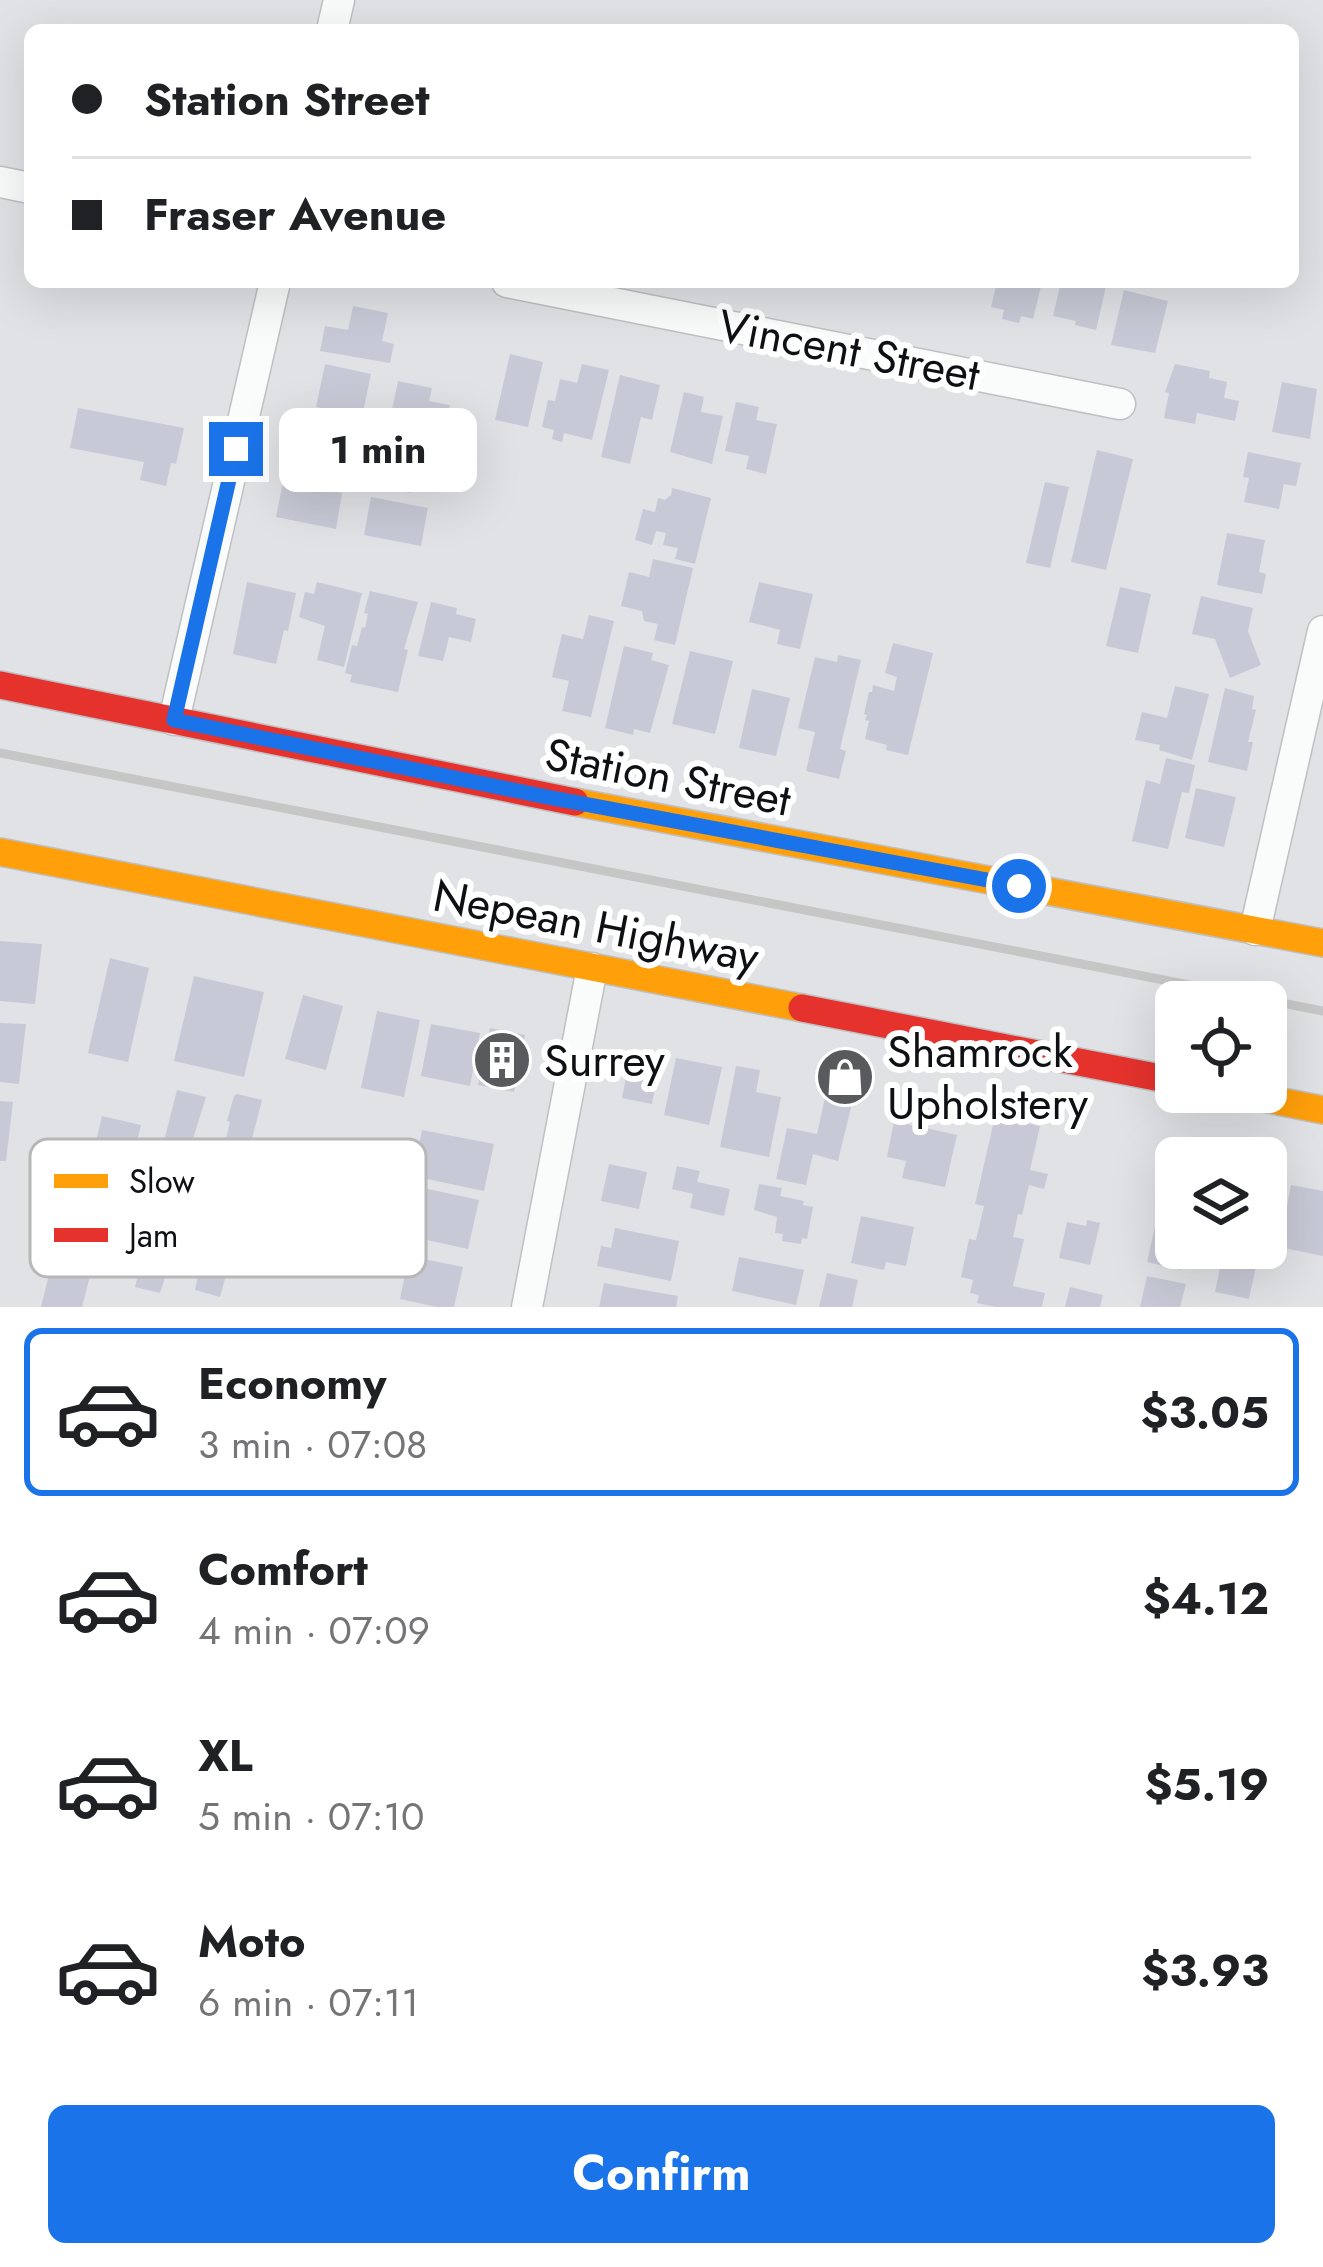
<!DOCTYPE html>
<html lang="en">
<head>
<meta charset="utf-8">
<style>
	:root { --surface:#fff; --page:#f2f2f2; --text:#202124; --muted:#757577; --line:#e0e0e0; --accent:#1a73e8 }
	body { margin:0; font-family:Jost,sans-serif; background:var(--page); color:var(--text); height:100vh; display:flex; flex-direction:column; font-size:45px; white-space:nowrap }
	* { box-sizing:border-box; margin:0 }
	p { font-size:39px; color:var(--muted) }
	.icon { flex:none; width:66px; height:66px; fill:none; stroke:currentColor; stroke-width:2; stroke-linecap:round; stroke-linejoin:round }
	.map { position:relative; height:1307px; overflow:hidden }
	.panel { display:flex; flex-direction:column; background:var(--surface); flex:1 }
	.panel>* { flex:none }
	.top-card { position:absolute; left:24px; top:24px; width:1275px; height:264px; border-radius:18px; box-shadow:0 12px 48px #0002; display:grid; align-content:center; height:264px; padding:0 48px; background:var(--surface) }
	.buttons { position:absolute; left:1155px; top:981px; display:grid; gap:24px }
	.buttons a { display:grid; place-items:center; width:132px; height:132px; border-radius:18px; background:var(--surface); box-shadow:0 12px 48px #0002; font-size:60px }
	.end { position:absolute; width:54px; height:54px; margin:-27px; border:15px solid #1a73e8; background:#fff; box-shadow:0 0 0 6px #fff }
	.from { border-radius:50% }
	.bubble { position:absolute; height:84px; border-radius:18px; background:var(--surface); box-shadow:0 12px 48px #0002; font-size:39px; font-weight:700; line-height:84px; text-align:center }
	.top-card b { display:flex; align-items:center; gap:42px; height:114px; font-size:45px }
	.top-card b+b { border-top:3px solid var(--line) }
	.top-card i { width:30px; height:30px; background:var(--text) }
	ul { padding:21px 0 0; list-style:none }
	li { display:flex; align-items:center; gap:36px; height:168px; margin:0 24px 18px; padding:0 24px; border:6px solid transparent; border-radius:18px }
	li div { flex:1 }
	li b { display:block; font-size:45px }
	li em { font-style:normal; font-weight:700 }
	li.current { border-color:var(--accent) }
	li>.icon { width:108px; height:108px; stroke-width:1.5 }
	.cta { display:flex; gap:24px; margin-top:auto; padding:24px 48px }
	.cta a { flex:1; height:138px; border-radius:18px; background:var(--accent); color:#fff; font-size:48px; font-weight:700; line-height:138px; text-align:center }
	.map>svg:first-child { display:block }
	.building { fill:#c7cad6 }
	.lines { fill:none; stroke-linecap:round; stroke-linejoin:round }
	.street-casing { stroke:#bfc0c3; stroke-width:33 }
	.slow-casing { stroke:#bfc0c3; stroke-width:30 }
	.jam-casing { stroke:#bfc0c3; stroke-width:30 }
	.street { stroke:#fafbfb; stroke-width:30 }
	.slow { stroke:#ff9f0a; stroke-width:27 }
	.jam { stroke:#e5322d; stroke-width:27 }
	.rail { stroke:#c6c6c7; stroke-width:9 }
	.route { stroke:#1a73e8; stroke-width:15 }
	.labels { text-anchor:middle; dominant-baseline:central; stroke-width:12; stroke-linejoin:round; paint-order:stroke }
	.street-label { font-size:45px; fill:#0f1013; stroke:#fff }
	.poi-label { font-size:45px; fill:#0f1013; stroke:#fff; text-anchor:start }
	.key { fill:#fff; stroke:#b7b7b8; stroke-width:3 }
	.key-label { font-size:33px; fill:#0f1013 }
</style>
</head>
<body>
<div class="map">
<svg width="1323" height="1307" viewBox="0 0 1323 1307">
	<rect width="100%" height="100%" fill="#e1e2e6"/>
	<path class="building" d="M997,282H1042L1033,319L1021,316L1019,323L1002,319L1004,310L991,307Z
		M1061,282H1107L1096,330L1075,325L1076,321L1053,316Z
		M1124,290L1168,301L1155,353L1111,345Z
		M353,306L388,313L382,341L394,344L390,363L320,351L325,326L348,330Z
		M510,354L543,362L528,427L495,420Z
		M325,364L371,374L362,417L316,407Z
		M582,364L609,370L592,440L564,433L562,442L552,439L554,430L542,427L548,400L555,401L560,379L577,383Z
		M1175,364L1210,371L1209,378L1227,382L1224,398L1239,401L1235,421L1197,413L1195,424L1164,418L1169,393L1165,392Z
		M620,375L660,385L652,420L641,417L630,464L601,457Z
		M398,381L432,388L429,401L450,405L442,440L404,432L408,418L391,414Z
		M1282,382L1317,389L1310,439L1272,432Z
		M684,392L704,397L701,412L723,416L712,464L670,452Z
		M736,402L759,407L756,420L777,424L766,474L746,469L749,456L725,451Z
		M78,408L184,428L176,464L171,463L166,486L140,480L144,462L70,448Z
		M297,432L357,445L349,480L289,468Z
		M404,441L441,449L433,485L413,481L410,493L377,486L384,453L400,456Z
		M1097,450L1133,459L1106,570L1071,562Z
		M1248,452L1301,463L1296,486L1284,484L1279,509L1244,502L1249,478L1243,477Z
		M283,482L342,493L336,529L276,517Z
		M1045,482L1069,487L1050,568L1026,563Z
		M672,488L711,498L695,564L675,559L678,548L663,545L666,533L656,531L652,545L635,540L643,509L655,512L658,498L665,500L671,495Z
		M371,497L428,508L421,546L364,535Z
		M1227,533L1265,540L1259,572L1266,574L1262,594L1217,585Z
		M653,559L693,568L675,645L654,640L658,624L644,621L642,611L621,606L629,572L649,577Z
		M247,582L296,593L288,631L284,630L276,664L233,654Z
		M317,582L362,593L344,667L317,660L325,626L299,617L305,592L314,594Z
		M759,582L813,594L800,649L777,644L780,630L749,622Z
		M1120,587L1151,594L1138,653L1106,646Z
		M370,591L418,602L404,649L408,650L398,692L350,682L352,675L345,673L352,645L357,646L362,627L365,628L368,614L364,613Z
		M1201,596L1253,608L1248,631L1261,665L1230,678L1215,639L1192,634Z
		M431,602L457,608L456,614L476,619L471,642L449,637L443,661L418,656Z
		M589,615L614,621L591,717L562,711L569,681L552,677L562,634L583,639Z
		M893,643L933,653L908,755L886,750L887,745L865,739L869,721L865,720L867,715L864,714L869,692H872L873,685L894,691L897,677L885,673Z
		M624,646L653,653L651,660L669,665L650,733L634,729L633,735L605,728Z
		M690,651L733,661L715,734L672,724Z
		M838,655L861,660L840,749L846,751L839,779L806,771L815,732L798,728L815,657L837,662Z
		M1175,686L1209,694L1192,760L1159,750L1160,745L1135,740L1142,712L1167,718Z
		M1225,688L1254,696L1252,709L1256,710L1248,742H1253L1247,771L1208,762Z
		M752,689L790,698L776,756L739,748Z
		M1166,758L1195,765L1189,793L1182,792L1168,849L1132,841L1146,780L1160,784Z
		M1196,788L1236,797L1224,847L1185,838Z
		M0,941L42,944L35,1004L0,1001Z
		M110,958L149,968L128,1062L88,1053Z
		M194,976L264,992L244,1077L174,1061Z
		M303,995L343,1006L326,1070L285,1059Z
		M377,1011L420,1020L404,1097L361,1088Z
		M0,1023L26,1024L19,1084L0,1082Z
		M431,1024L480,1033L470,1086L421,1076Z
		M490,1028L525,1035L514,1092L478,1085Z
		M631,1051L661,1056L652,1104L622,1098Z
		M676,1058L722,1067L709,1125L664,1115Z
		M736,1066L760,1070L756,1092L781,1097L769,1157L720,1147Z
		M832,1066L860,1071L838,1161L813,1154L806,1185L776,1179L787,1128L817,1134Z
		M177,1090L206,1097L188,1155L162,1149Z
		M237,1094L262,1100L247,1158L223,1152L230,1122L227,1121L234,1096Z
		M0,1101L13,1102L6,1161H0Z
		M102,1116L141,1125L117,1221L79,1212Z
		M995,1116L1040,1126L1030,1170L1048,1174L1044,1189L1029,1185L1022,1215L1018,1214L1013,1237L1024,1239L1013,1286L1045,1293L1042,1307H996L977,1303L979,1295L970,1293L973,1280L961,1277L969,1239L976,1240L984,1206L975,1204Z
		M894,1121L957,1135L945,1187L902,1178L906,1161L887,1157Z
		M422,1130L494,1144L484,1191L413,1176Z
		M1170,1160L1176,1162V1248H1186L1181,1270L1147,1262Z
		M609,1164L647,1172L639,1209L601,1201Z
		M677,1166L700,1171L697,1182L730,1189L724,1216L690,1208L693,1194L672,1189Z
		M759,1184L782,1188L780,1196L804,1201L803,1205L813,1207L807,1239L802,1238L801,1244L782,1241L783,1234L775,1233L777,1217L754,1210Z
		M1291,1185L1323,1191V1256L1279,1247Z
		M414,1186L479,1200L468,1249L367,1227L374,1195L410,1204Z
		M861,1216L914,1227L906,1266L886,1262L884,1270L851,1263Z
		M1087,1220L1100,1223L1090,1265L1059,1258L1067,1222L1086,1226Z
		M150,1228L178,1237L160,1293L135,1287Z
		M615,1228L679,1241L671,1281L597,1266L601,1246L611,1248Z
		M207,1232L236,1239L220,1297L195,1290Z
		M1224,1248H1260L1249,1299L1215,1292Z
		M409,1256L463,1267L454,1307H437L400,1299Z
		M739,1257L804,1270L796,1305L732,1291Z
		M51,1267L90,1276L82,1307H41Z
		M827,1273L858,1280L852,1307H819Z
		M1147,1276L1186,1284L1180,1307H1140Z
		M604,1283L678,1296L676,1307H599Z
		M1070,1287L1103,1295L1100,1307H1065Z"/>
	<g class="lines">
		<g class="street-casing">
			<path id="street" d="M332,30L339,0
				M0,182L30,188
				M507,282L1120,404
				M174,720L275,282
				M1255,930L1323,631
				M527,1307L592,968"/>
		</g>
		<g class="slow-casing">
			<path id="slow" d="M575,802L1323,943
				M0,852L802,1008
				M1233,1092L1323,1110"/>
		</g>
		<g class="jam-casing">
			<path id="jam" d="M0,685L575,802
				M802,1008L1176,1081"/>
		</g>
		<use href="#street" class="street"/>
		<use href="#slow" class="slow"/>
		<use href="#jam" class="jam"/>
		<path class="rail" d="M0,753L1323,1011"/>
	</g>
	<g class="lines">
		<path class="route" d="M236,449L174,720L547,797L1019,886"/>
	</g>
	<defs>
		<g id="building-disc" transform="scale(3)"><circle r="9.5" fill="#585a5d" stroke="#fff"/><path d="M-4-6H4V6H1V3H-1V6H-4ZM-2.5-4.3h1.7v1.8h-1.7ZM.8-4.3h1.7v1.8H.8ZM-2.5-1h1.7V.8h-1.7ZM.8-1h1.7V.8H.8Z" fill="#fff"/></g>
		<g id="shop-disc" transform="scale(3)"><circle r="9.5" fill="#585a5d" stroke="#fff"/><path d="M-5-2.5h2.3a2.7 3.5 0 0 1 5.4 0H5L5.5 6h-11ZM-1.5-2.5h3a1.5 2.3 0 0 0-3 0Z" fill="#fff"/></g>
	</defs>
	<g fill-rule="evenodd">
		<use href="#building-disc" x="502" y="1060"/>
		<use href="#shop-disc" x="845" y="1077"/>
	</g>
	<g class="labels">
		<g class="street-label">
			<text transform="translate(849 350) rotate(11)">Vincent Street</text>
			<text transform="translate(668 777) rotate(11)">Station Street</text>
			<text transform="translate(596 926) rotate(11)">Nepean Highway</text>
		</g>
		<g class="poi-label">
			<text x="887" y="1051">Shamrock<tspan x="887" dy="52">Upholstery</tspan></text>
			<text x="544" y="1060">Surrey</text>
		</g>
	</g>
	<rect x="30" y="1139" width="396" height="138" rx="18" class="key"/>
	<rect x="54" y="1174" width="54" height="14" fill="#ff9f0a"/>
	<rect x="54" y="1228" width="54" height="14" fill="#e5322d"/>
	<g class="key-label">
		<text x="129" y="1193">Slow</text>
		<text x="129" y="1247">Jam</text>
	</g>
</svg>
<div class="buttons">
<a><svg class="icon" aria-label="locate" viewBox="0 0 24 24"><circle cx="12" cy="12" r="6"/><path d="M12 2v4M12 18v4M2 12h4M18 12h4"/></svg></a>
<a><svg class="icon" aria-label="layers" viewBox="0 0 24 24"><path d="M12 4l9 5-9 5-9-5zM3 14l9 5 9-5"/></svg></a>
</div>
<i class="end from" style="left:1019px;top:886px"></i>
<i class="end" style="left:236px;top:449px"></i>
<div class="bubble" style="left:279px;top:408px;width:198px">1 min</div>
<div class="top-card">
<b><i class="from"></i>Station Street</b>
<b><i></i>Fraser Avenue</b>
</div>
</div>
<section class="panel">
<ul>
<li class="current"><svg class="icon" aria-label="car" viewBox="0 0 24 24"><path d="M5 17H2v-5l4-1 3-4h7l3 4 3 1v5h-3M9 17h6M6 11h13"/><circle cx="7" cy="17" r="2"/><circle cx="17" cy="17" r="2"/></svg><div><b>Economy</b><p>3 min · 07:08</p></div><em>$3.05</em></li>
<li><svg class="icon" aria-label="car" viewBox="0 0 24 24"><path d="M5 17H2v-5l4-1 3-4h7l3 4 3 1v5h-3M9 17h6M6 11h13"/><circle cx="7" cy="17" r="2"/><circle cx="17" cy="17" r="2"/></svg><div><b>Comfort</b><p>4 min · 07:09</p></div><em>$4.12</em></li>
<li><svg class="icon" aria-label="car" viewBox="0 0 24 24"><path d="M5 17H2v-5l4-1 3-4h7l3 4 3 1v5h-3M9 17h6M6 11h13"/><circle cx="7" cy="17" r="2"/><circle cx="17" cy="17" r="2"/></svg><div><b>XL</b><p>5 min · 07:10</p></div><em>$5.19</em></li>
<li><svg class="icon" aria-label="car" viewBox="0 0 24 24"><path d="M5 17H2v-5l4-1 3-4h7l3 4 3 1v5h-3M9 17h6M6 11h13"/><circle cx="7" cy="17" r="2"/><circle cx="17" cy="17" r="2"/></svg><div><b>Moto</b><p>6 min · 07:11</p></div><em>$3.93</em></li>
</ul>
<div class="cta"><a>Confirm</a></div>
</section>
</body>
</html>
